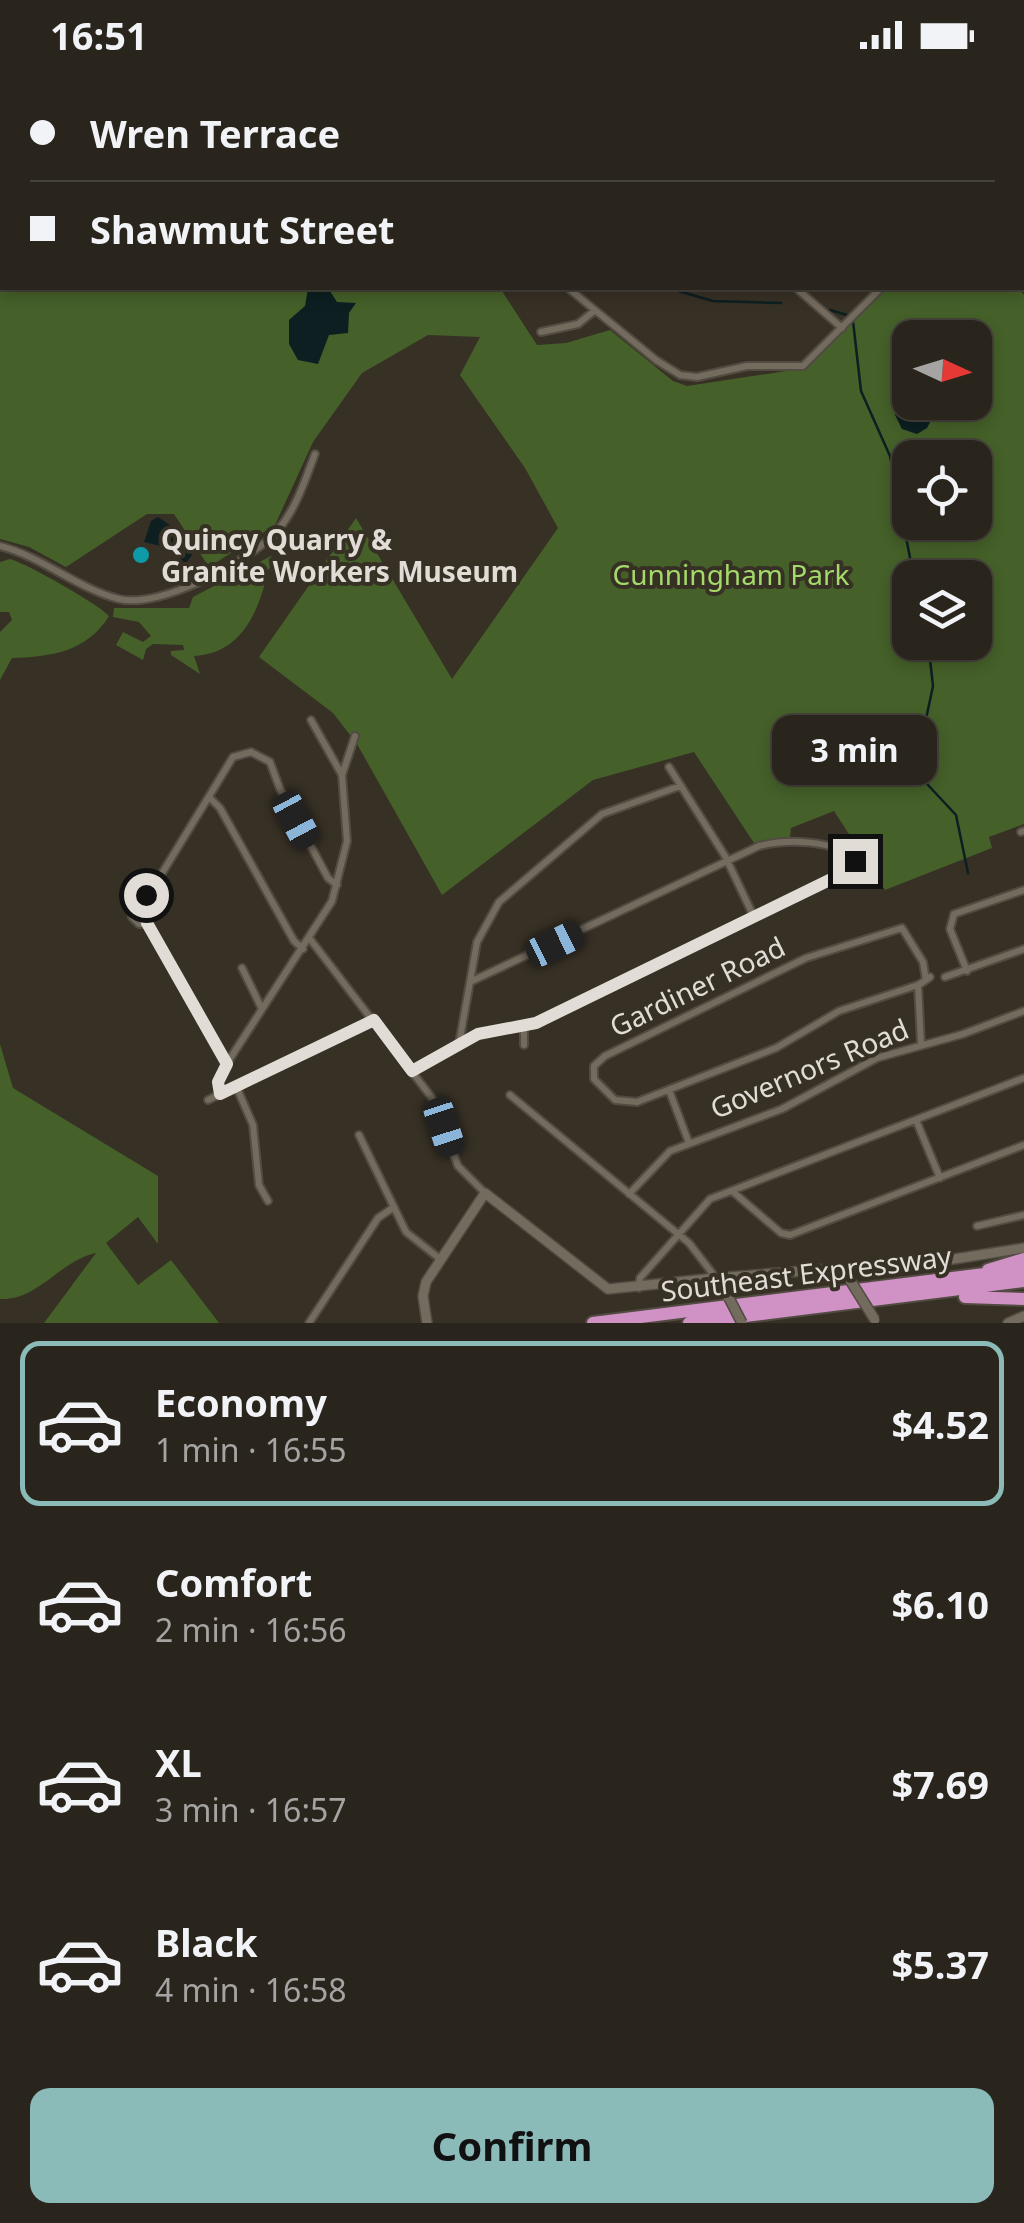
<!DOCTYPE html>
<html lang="en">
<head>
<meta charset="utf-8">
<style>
	:root { --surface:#29241c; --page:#353029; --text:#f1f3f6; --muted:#a5a4a3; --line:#45413b; --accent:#8bbbb9 }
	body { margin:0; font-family:"Noto Sans",sans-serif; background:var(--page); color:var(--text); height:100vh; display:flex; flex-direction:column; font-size:38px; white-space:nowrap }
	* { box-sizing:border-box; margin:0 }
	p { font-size:32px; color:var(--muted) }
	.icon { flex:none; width:55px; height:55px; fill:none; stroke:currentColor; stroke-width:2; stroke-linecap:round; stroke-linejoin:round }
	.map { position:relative; height:1253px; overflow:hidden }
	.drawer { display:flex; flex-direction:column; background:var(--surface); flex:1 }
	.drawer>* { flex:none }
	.banner { position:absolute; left:0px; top:0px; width:1025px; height:220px; box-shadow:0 5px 15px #0003,0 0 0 2px var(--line); display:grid; align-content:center; height:220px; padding:0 30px; background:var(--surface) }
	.needle { width:65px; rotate:94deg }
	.tools { position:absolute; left:892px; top:250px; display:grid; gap:20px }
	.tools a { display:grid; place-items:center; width:100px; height:100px; border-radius:20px; background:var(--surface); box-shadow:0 5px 15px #0003,0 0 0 2px var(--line); font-size:50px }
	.end { position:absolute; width:45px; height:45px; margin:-22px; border:12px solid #e1ddd6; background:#111; box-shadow:0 0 0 5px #111 }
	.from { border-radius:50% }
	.bubble { position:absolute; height:70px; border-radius:20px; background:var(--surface); box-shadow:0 5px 15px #0003,0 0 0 2px var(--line); font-size:32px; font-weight:700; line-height:70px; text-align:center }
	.car { position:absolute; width:30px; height:60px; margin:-30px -15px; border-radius:12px; box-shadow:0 0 8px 2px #0007; background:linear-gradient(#222 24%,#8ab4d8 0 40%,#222 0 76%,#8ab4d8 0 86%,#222 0) }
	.banner b { display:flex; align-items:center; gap:35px; height:95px; font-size:38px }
	.banner b+b { border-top:2px solid var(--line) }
	.banner i { width:25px; height:25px; background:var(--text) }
	ul { padding:18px 0 0; list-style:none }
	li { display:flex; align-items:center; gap:30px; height:165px; margin:0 20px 15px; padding:0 10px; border:5px solid transparent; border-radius:20px }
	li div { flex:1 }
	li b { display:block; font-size:38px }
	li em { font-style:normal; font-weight:700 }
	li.selected { border-color:var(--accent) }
	li>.icon { width:90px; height:90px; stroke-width:1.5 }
	.cta { display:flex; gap:20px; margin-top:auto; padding:20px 30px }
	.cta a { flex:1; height:115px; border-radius:20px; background:var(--accent); color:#111; font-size:40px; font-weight:700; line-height:115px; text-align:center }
	.status { display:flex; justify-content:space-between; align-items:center; height:70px; padding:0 50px; background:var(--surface); direction:ltr }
	.status svg { height:28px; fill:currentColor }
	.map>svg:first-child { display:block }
	.green { fill:#456029; fill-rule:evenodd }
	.water { fill:#0d1f21 }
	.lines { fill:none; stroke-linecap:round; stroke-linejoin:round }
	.stream { stroke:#0d1f21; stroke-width:2.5 }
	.minor-casing { stroke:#514b42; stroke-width:10 }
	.tertiary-casing { stroke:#514b42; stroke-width:12 }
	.secondary-casing { stroke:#514b42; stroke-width:12 }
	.motorway-casing { stroke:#514b42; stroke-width:16 }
	.minor { stroke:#736b5e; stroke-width:6 }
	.tertiary { stroke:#736b5e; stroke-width:9 }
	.secondary { stroke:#736b5e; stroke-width:9 }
	.motorway { stroke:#d092c4; stroke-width:12 }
	.secondary-bridge-casing { stroke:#514b42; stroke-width:12; stroke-linecap:butt }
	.secondary-bridge { stroke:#736b5e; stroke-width:9 }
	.route { stroke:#e1ddd6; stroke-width:12 }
	.culture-dot { fill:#0f9aa8; stroke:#373025; stroke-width:4 }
	.labels { text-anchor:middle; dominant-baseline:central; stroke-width:8; stroke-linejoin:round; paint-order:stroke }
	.poi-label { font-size:28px; font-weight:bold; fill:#e1ddd6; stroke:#373025; text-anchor:start }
	.park-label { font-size:28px; fill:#a3da69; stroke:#373025 }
	.street-label { font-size:28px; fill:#e1ddd6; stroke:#373025 }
</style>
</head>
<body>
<div class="status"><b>16:51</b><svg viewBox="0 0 49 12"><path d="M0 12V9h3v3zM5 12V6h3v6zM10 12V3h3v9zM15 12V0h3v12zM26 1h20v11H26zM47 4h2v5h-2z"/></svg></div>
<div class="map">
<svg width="1024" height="1253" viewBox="0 0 1024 1253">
	<rect width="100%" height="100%" fill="#373025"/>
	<path class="green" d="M0,0L363,2H2V218H500L537,275L566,273L610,260L673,311L687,316L806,298L888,218H1019L1024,225V754L989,767L992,778L885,820L834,741L791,758L790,767L754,773L694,682L593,710L442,825L357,674L333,643L259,587L356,448L452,609L558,458L525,398L460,305L480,267L428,265L362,303L313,372L275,455L209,497L174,444H147L66,497L29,477L0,469ZM910,268H975V332H910ZM910,388H975V452H910ZM910,508H975V572H910Z
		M271,486L275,492C265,499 267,508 263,520C252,556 233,584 194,586L200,604L171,585V581L184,580L183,575L153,574L146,579L143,590L116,575L123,562L143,572L151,566L139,552L113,547L114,538H189L193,527Z
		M10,489C26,493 100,535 109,546C87,582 50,587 12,588L0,610V562L12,550L9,542H0V492Z
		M0,974L13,1018L158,1106V1174L138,1147L106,1173L138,1215L171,1190L219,1253H44L96,1183C59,1191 38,1231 0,1229Z"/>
	<path class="water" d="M308,218H328L337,232L356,233L349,243L348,263L329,265L318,294L298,290L289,274V250L305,236Z
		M910,298V332L940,333L927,358L917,364L902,359L895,345Z
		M158,447L188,467L194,482L184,496L178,497L172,485L178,480L144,472L151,451Z"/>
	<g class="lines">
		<path class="stream" d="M668,218L713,231L781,233
			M830,240L847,245
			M853,251L861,321L890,386L914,508
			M928,572L933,616L923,663L933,674L927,714L956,745L968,803"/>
		<g class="minor-casing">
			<path id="minor" d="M414,0L416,2
				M509,0L510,2
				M673,0L674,2
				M568,2L569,0
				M568,218L656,290L680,305L697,307L747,296H803L881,218
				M796,218L842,258
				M541,262L578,254L594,241
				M0,476C43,487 76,518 119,529C160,539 251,491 278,460C296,439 305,410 315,384
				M311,650L342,705
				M669,697L725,786L754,847
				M210,728L220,738L294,871L303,879
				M1021,762L1024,761
				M142,836L135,837L132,847L139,854L147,853
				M310,869L432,1028L458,1096L485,1123
				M242,898L262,939
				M967,901L950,859L954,844L1024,820
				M945,907L1024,879
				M926,910L923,892L902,858L806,888L605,986L594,996V1009L615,1030L637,1032L776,978L839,941L918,915C922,913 926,910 930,907
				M918,915L921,973
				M459,974L477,872L499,832L602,744L680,716
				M524,975V957
				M227,994L147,853L142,836L233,687L251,682L270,692L280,719L328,808L337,815
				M413,1001L478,964L536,953L850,800L855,791C837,769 785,769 759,776L472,911
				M236,1016L253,1055L259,1115L268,1131
				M669,1020L689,1073
				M220,1024L218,1012L224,998L332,831L347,771L342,705L355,666
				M510,1025L689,1173L716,1208
				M208,1030L374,950
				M916,1050L940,1108
				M359,1065L406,1162L440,1189
				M732,1121L781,1163L790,1165L1024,1075
				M629,1124L670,1081L782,1039L877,988L963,964L1024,941
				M977,1156L1024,1145
				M639,1218L640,1208L710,1129L1024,1008
				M309,1253L378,1148L394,1137"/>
		</g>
		<g class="tertiary-casing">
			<path id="tertiary" d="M903,0L904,2
				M1022,13H1024
				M1022,210L1024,212
				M427,1253L423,1226L426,1212L485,1123L608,1219L716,1208"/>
		</g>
		<g class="secondary-casing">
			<path id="secondary" d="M729,1228L716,1208L954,1189L1024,1178
				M1008,1253L1024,1246"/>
		</g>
		<g class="motorway-casing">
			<path id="motorway" d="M988,1200L1024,1189
				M965,1227L1024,1229
				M593,1253L1024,1199
				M689,1253L1024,1211"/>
		</g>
		<use href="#minor" class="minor"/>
		<use href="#tertiary" class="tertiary"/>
		<use href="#secondary" class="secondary"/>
		<use href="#motorway" class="motorway"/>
		<g class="secondary-bridge-casing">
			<path id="secondary-bridge" d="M850,1210L875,1250
				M729,1228L742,1253"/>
		</g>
		<use href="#secondary-bridge" class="secondary-bridge"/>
	</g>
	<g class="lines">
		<path class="route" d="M146,825L142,836L147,853L227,994L218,1012L220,1024L374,950L412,1001L478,964L536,953L852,799L855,791"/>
	</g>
	<circle class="culture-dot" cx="141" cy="485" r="10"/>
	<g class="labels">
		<g class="poi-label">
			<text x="161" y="469">Quincy Quarry &amp;<tspan x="161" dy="32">Granite Workers Museum</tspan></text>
		</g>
		<g class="park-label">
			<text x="731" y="504">Cunningham Park</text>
		</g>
		<g class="street-label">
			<text transform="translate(697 916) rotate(-26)">Gardiner Road</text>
			<text transform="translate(809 998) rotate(-23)">Governors Road</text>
			<text transform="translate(806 1203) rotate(-7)">Southeast Expressway</text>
		</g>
	</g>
</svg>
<div class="tools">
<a><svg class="needle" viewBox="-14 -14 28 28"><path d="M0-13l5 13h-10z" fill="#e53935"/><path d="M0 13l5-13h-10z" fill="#a5a4a3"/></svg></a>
<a><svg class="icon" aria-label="locate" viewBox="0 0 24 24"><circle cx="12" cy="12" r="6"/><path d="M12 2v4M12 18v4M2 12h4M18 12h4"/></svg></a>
<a><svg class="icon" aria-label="layers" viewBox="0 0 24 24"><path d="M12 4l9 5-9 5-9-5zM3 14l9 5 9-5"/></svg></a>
</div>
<i class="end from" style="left:146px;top:825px"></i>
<i class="end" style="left:855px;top:791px"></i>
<div class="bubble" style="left:772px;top:645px;width:165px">3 min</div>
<i class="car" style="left:296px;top:750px;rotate:152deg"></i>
<i class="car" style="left:555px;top:874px;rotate:64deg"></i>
<i class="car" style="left:444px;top:1057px;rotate:162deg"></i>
<div class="banner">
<b><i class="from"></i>Wren Terrace</b>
<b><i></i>Shawmut Street</b>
</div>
</div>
<section class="drawer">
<ul>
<li class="selected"><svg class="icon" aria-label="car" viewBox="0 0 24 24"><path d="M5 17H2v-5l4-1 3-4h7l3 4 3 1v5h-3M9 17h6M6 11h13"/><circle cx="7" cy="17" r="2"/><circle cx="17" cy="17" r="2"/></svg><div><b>Economy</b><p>1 min · 16:55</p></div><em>$4.52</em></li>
<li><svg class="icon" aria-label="car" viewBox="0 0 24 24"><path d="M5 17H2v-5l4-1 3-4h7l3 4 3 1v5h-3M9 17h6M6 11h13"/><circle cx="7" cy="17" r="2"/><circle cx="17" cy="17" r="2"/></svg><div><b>Comfort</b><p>2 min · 16:56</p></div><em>$6.10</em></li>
<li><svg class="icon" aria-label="car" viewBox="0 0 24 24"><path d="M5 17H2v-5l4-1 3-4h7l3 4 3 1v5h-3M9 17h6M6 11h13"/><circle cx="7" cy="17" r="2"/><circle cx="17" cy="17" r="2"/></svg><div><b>XL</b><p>3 min · 16:57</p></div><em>$7.69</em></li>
<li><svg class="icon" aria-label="car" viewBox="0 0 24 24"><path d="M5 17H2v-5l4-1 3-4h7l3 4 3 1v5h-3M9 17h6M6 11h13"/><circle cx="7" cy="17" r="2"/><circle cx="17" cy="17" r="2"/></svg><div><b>Black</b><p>4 min · 16:58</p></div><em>$5.37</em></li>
</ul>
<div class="cta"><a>Confirm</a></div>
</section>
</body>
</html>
